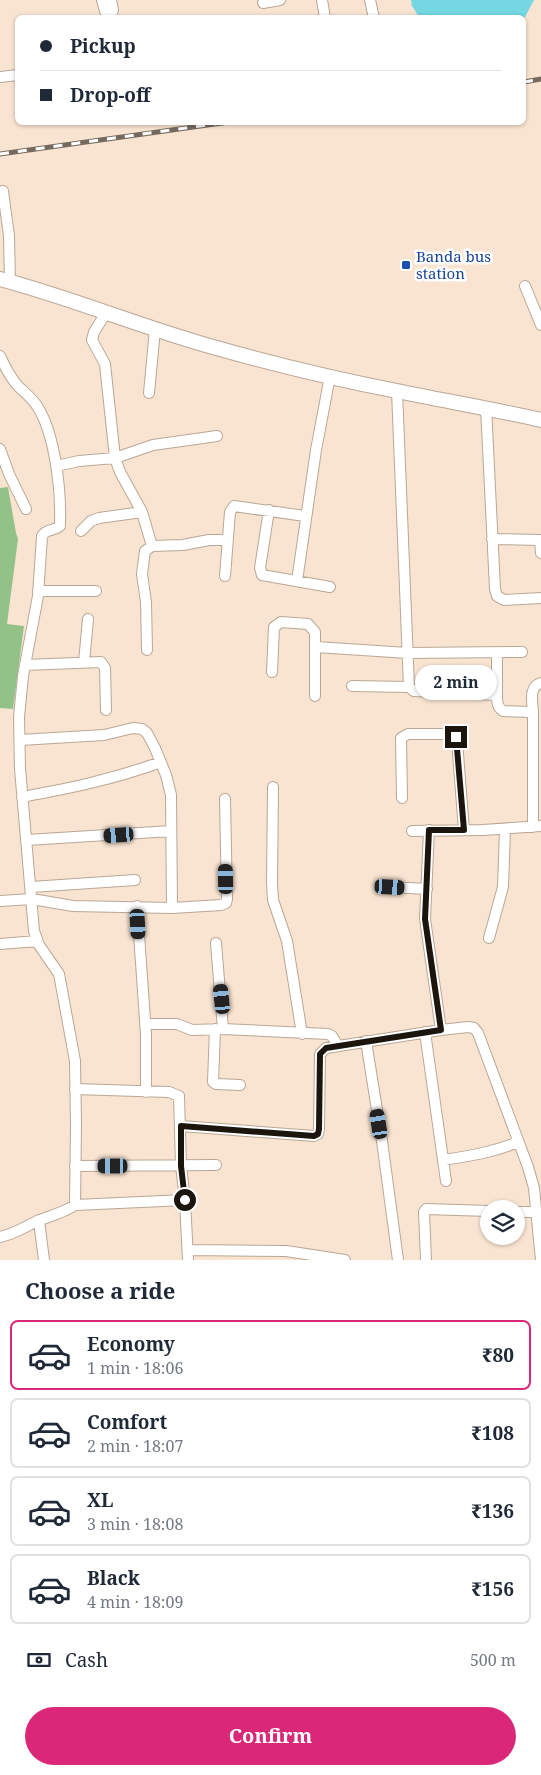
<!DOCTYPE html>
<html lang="en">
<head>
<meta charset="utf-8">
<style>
	:root { --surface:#fff; --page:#f6f6f7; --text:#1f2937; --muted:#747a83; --line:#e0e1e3; --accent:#db2777 }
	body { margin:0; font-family:"Noto Serif",serif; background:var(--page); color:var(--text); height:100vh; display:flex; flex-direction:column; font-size:19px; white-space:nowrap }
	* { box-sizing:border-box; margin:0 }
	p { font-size:16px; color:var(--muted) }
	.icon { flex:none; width:28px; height:28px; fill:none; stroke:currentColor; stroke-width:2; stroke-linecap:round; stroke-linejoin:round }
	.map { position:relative; height:1260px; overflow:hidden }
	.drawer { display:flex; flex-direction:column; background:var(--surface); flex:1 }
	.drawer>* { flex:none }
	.top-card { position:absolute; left:15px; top:15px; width:511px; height:110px; border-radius:8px; box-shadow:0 1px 4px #0004; display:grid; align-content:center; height:110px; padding:0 25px; background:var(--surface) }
	.controls { position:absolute; left:480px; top:1200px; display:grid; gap:10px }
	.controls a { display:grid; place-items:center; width:45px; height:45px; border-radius:50%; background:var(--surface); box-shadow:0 1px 4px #0004; font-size:25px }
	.end { position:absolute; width:22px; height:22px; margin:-11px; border:6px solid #1b150e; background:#fff; box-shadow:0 0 0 2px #fff }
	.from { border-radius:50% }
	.bubble { position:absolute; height:35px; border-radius:18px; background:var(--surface); box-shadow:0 1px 4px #0004; font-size:16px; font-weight:700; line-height:35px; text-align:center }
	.car { position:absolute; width:15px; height:30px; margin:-15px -8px; border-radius:6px; box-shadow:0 0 4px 1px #0007; background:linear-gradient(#222 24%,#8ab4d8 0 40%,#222 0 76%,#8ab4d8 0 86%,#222 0) }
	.top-card b { display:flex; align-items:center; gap:18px; height:48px; font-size:19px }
	.top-card b+b { border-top:1px solid var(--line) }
	.top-card i { width:12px; height:12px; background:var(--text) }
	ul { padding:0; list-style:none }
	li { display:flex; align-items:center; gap:15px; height:70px; margin:0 10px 8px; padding:0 15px; border:2px solid var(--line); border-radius:8px }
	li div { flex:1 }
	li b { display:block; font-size:19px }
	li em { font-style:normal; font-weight:700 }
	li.current { border-color:var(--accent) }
	li>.icon { width:45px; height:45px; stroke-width:1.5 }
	h2 { padding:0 25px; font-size:22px; line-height:60px }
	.pay { display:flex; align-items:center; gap:12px; height:55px; padding:0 25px; font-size:19px }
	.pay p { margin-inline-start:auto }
	.action { display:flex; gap:10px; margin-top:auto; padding:10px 25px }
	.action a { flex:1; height:58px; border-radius:30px; background:var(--accent); color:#fff; font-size:20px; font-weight:700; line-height:58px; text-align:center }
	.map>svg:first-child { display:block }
	.forest { fill:#93c289 }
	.water { fill:#75d7e1 }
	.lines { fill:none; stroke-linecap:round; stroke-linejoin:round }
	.minor-casing { stroke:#b9a795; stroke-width:12 }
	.highway-casing { stroke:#b9a795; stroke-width:16 }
	.minor { stroke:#fff; stroke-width:10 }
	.highway { stroke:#fff; stroke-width:14 }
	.rail-casing { stroke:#766a5e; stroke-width:5 }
	.rail { stroke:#fff; stroke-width:3; stroke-dasharray:9; stroke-linecap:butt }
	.route { stroke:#1b150e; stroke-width:6 }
	.transit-dot { fill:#1a4fb4; stroke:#fff; stroke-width:2 }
	.labels { text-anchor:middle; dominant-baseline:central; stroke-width:5; stroke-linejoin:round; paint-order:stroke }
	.transit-label { font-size:15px; fill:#164399; stroke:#fff; text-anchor:start }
</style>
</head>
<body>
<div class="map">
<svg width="541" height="1260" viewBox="0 0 541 1260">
	<rect width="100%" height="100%" fill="#f8e4d1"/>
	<path class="forest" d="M8,487L16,533L18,539L7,624L24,626L13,709L0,708V488Z"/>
	<path class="water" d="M411,0H534L524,19V18L419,17L412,6Z"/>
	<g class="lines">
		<g class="minor-casing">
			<path id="minor" d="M102,0L105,11L109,18
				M322,0L325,18
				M370,0L374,18
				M263,3L280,0
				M110,18L113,10L111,0
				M0,77L18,75
				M3,191L9,236L10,282
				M525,286L541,325
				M106,313L94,332L92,340L105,364L115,458L120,472L142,512L152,546
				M0,356C5,367 10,377 18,386C24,392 32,398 37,406C55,433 61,490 60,522V526C54,531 46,529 42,536L38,596L23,676L19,717L20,769L34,931L39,945L59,974L75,1061L76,1125L75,1205C63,1213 50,1216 37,1221C25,1227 14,1234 0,1237
				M397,391L409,687L414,691L497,695C497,702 497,707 503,711L533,712V827
				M149,393L155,329
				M486,407L495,589L497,596L504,600L541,598
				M0,449L9,474L26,509
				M56,466L79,461L115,458L153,445L217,436
				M269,510L260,568L262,575L330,587
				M81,531L91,521L99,518L142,512
				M492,539L541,540
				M540,540L541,553
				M225,576L230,512L234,506L305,516
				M297,581L316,450L330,376
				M38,591H96
				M316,647L408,653L522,652
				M147,650L146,602L142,574L145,551L152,546L183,545L209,540H227
				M497,653V695
				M84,662L88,619
				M25,665L101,662L105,668L106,710
				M272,672L274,627L281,622L308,624L315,632V696
				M352,686L409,687
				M533,712C532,701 529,686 541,683
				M20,740L104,735L133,728L142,729L147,733L155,748L166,775L171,795L172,908
				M273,787L272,883L273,900L287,941L302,1034
				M22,797C71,788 114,779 161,762
				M402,798L401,738L408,734H454L457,741L464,830
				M429,830L425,919L441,1030
				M412,831L483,830L541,826
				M27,840L171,831
				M31,887L135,880
				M390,887L427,889
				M0,901L32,899L73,906L172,908L221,905L226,903L227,899L225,799
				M137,906L146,1034V1092
				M489,938L503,887L505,829
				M216,943L223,1029
				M0,944L37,941
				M145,1024H177L192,1030L223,1029L328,1034L332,1036L338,1046
				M215,1029L213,1082L216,1084L240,1085
				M425,1032L446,1181
				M366,1041L382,1141L398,1260
				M75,1089L169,1092L179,1096L181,1166L185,1200L188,1260
				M181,1126L314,1136L318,1134L319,1129L320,1054L326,1048L441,1030L468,1027L474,1028L478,1033L528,1167L534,1188L541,1260
				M443,1160C470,1156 494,1152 518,1142
				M75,1166L216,1165
				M75,1205L185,1200
				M516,1212H536
				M39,1221L44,1260
				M188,1250L286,1251L345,1260
				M426,1260L424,1212L426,1209L489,1211"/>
		</g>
		<g class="highway-casing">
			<path id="highway" d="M0,279C72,298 141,327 213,347C273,364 335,379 397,391C445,401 493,409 541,420"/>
		</g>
		<use href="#minor" class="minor"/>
		<use href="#highway" class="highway"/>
		<g class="rail-casing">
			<path id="rail" d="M524,82L541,79
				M0,154L229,122"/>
		</g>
		<use href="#rail" class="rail"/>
	</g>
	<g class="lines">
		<path class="route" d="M185,1200L181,1166V1126L314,1136L318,1134L319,1129L320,1054L326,1048L441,1030L425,919L429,830H464L456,737"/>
	</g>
	<rect class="transit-dot" x="401" y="260" width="10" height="10" rx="2.5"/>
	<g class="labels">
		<g class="transit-label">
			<text x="416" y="256">Banda bus<tspan x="416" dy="17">station</tspan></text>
		</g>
	</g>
</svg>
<div class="controls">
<a><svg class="icon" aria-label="layers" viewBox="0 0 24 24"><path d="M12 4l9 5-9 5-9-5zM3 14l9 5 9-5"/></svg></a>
</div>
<i class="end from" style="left:185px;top:1200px"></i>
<i class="end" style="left:456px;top:737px"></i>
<div class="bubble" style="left:415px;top:665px;width:82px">2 min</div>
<i class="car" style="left:119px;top:835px;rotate:266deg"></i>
<i class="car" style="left:226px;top:879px;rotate:359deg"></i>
<i class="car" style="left:390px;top:887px;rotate:93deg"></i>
<i class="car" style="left:138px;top:924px;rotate:177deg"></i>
<i class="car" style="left:222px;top:999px;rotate:354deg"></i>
<i class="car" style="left:379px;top:1124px;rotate:351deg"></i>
<i class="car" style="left:113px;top:1166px;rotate:270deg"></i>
<div class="top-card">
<b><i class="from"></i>Pickup</b>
<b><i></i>Drop-off</b>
</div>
</div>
<section class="drawer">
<h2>Choose a ride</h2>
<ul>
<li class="current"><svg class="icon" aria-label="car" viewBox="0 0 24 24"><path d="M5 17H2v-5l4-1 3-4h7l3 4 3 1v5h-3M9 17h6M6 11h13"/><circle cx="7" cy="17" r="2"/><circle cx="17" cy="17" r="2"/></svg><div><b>Economy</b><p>1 min · 18:06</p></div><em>₹80</em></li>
<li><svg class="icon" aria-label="car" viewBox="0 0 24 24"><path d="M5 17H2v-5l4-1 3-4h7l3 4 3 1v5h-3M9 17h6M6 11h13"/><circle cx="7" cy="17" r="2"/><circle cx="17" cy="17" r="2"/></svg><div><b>Comfort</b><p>2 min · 18:07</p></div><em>₹108</em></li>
<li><svg class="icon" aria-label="car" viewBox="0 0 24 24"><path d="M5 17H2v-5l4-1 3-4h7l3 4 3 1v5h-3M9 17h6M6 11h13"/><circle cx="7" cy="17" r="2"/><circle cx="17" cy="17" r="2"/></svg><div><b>XL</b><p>3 min · 18:08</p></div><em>₹136</em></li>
<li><svg class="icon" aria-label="car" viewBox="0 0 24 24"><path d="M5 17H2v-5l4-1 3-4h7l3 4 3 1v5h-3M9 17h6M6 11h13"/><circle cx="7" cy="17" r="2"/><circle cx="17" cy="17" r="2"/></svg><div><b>Black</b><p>4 min · 18:09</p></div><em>₹156</em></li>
</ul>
<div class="pay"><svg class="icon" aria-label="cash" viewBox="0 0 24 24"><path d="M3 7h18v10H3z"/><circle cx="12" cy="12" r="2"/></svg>Cash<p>500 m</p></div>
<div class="action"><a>Confirm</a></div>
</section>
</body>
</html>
